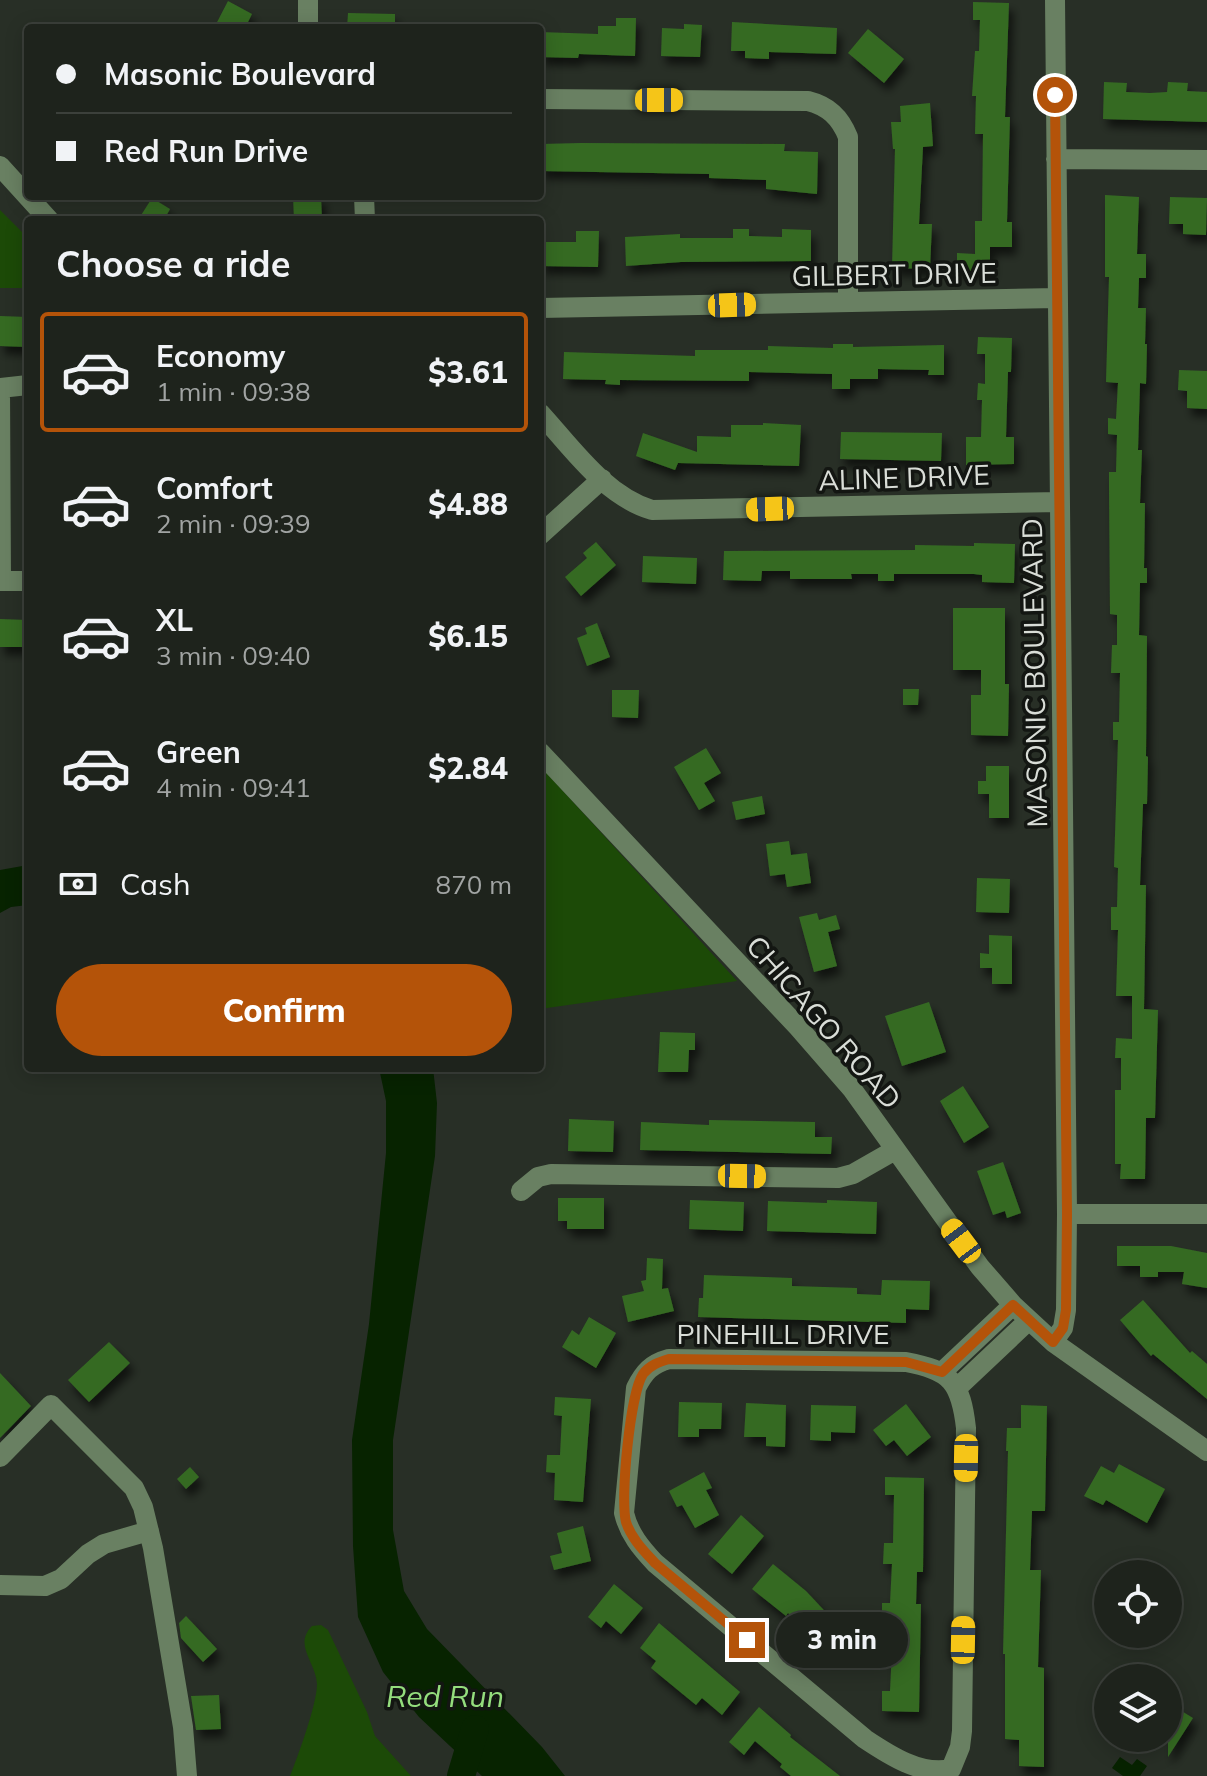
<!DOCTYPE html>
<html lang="en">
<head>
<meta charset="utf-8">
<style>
	:root { --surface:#1e231c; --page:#262b25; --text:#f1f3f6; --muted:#a1a4a3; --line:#3c403b; --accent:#b45309 }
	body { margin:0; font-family:Mulish,sans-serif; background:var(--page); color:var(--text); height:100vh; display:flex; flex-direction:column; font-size:30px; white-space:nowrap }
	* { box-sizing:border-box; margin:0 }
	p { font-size:26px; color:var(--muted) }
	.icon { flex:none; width:44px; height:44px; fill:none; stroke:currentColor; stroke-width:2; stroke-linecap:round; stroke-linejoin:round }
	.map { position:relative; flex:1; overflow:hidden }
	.panel { position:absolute; left:24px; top:216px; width:520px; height:856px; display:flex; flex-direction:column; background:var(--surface); border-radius:8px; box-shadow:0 4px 20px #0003,0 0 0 2px var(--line) }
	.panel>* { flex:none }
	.top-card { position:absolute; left:24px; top:24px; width:520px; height:176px; border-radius:8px; box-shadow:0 4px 20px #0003,0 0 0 2px var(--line); display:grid; align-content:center; height:176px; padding:0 32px; background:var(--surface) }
	.fabs { position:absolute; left:1094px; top:1560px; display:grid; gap:16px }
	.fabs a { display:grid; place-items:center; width:88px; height:88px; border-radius:50%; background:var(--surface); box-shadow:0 4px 20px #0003,0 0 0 2px var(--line); font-size:40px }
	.end { position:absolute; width:36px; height:36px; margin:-18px; border:10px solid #b45309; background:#fff; box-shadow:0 0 0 4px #fff }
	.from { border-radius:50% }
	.bubble { position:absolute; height:56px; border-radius:28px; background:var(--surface); box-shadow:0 4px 20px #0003,0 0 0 2px var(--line); font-size:26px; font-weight:800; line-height:56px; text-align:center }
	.car { position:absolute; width:24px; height:48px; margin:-24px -12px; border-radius:10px; box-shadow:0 0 6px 2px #0007; background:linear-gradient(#f5c518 24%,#345 0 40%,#f5c518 0 76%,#345 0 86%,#f5c518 0) }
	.top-card b { display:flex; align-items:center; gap:28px; height:76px; font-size:30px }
	.top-card b+b { border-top:2px solid var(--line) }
	.top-card i { width:20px; height:20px; background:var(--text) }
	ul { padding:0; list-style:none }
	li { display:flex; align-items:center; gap:24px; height:120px; margin:0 16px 12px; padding:0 16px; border:4px solid transparent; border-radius:8px }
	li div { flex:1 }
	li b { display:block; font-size:30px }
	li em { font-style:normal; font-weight:800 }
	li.selected { border-color:var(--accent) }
	li>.icon { width:72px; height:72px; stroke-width:1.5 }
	h2 { padding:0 32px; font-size:36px; line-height:96px }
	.pay { display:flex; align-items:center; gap:20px; height:88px; padding:0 32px; font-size:30px }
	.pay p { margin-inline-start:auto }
	.primary-button { display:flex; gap:16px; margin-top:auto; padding:16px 32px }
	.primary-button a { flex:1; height:92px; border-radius:48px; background:var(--accent); color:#fff; font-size:32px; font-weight:800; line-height:92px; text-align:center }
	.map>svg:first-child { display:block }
	.green { fill:#1c4a07 }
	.water { fill:#072300 }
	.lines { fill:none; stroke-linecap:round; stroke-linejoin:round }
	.river { stroke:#072300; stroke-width:28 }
	.building { fill:#356a23; filter:url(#shadow) }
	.minor { stroke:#698062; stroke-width:20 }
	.route { stroke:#b45309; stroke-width:10 }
	.labels { text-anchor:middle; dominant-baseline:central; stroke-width:7; stroke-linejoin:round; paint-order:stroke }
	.street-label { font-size:28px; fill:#d9ddd7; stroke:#131612 }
	.water-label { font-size:30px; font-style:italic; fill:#94dd7d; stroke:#131612 }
</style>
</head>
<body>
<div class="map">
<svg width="1207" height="1776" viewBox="0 0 1207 1776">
	<defs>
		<filter id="shadow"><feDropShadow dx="4.5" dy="8" stdDeviation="4" flood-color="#0009"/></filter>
	</defs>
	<rect width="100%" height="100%" fill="#282f26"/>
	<path class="green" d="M0,210L28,238V288H0Z
		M540,766L737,981L540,1009Z
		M321,1625L328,1630L367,1712L375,1736L411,1776H290C298,1756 317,1704 317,1684C316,1662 293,1645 312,1626Z"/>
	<path class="water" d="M28,865V905L11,907L0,913V870Z
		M379,1068H433L437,1103L435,1156L393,1440V1530L404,1591L427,1629L542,1747L565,1776H482L419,1717L383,1672L358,1617L353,1546L352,1440L369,1324L386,1153V1101Z
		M1120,1757L1132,1765L1137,1759L1147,1766L1140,1776H1123L1112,1768Z"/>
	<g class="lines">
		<path class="river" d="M461,1776L475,1729"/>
	</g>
	<path class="building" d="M228,1L252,14L245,28H214Z
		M973,2L1009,3L1005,117H1010L1007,222H1012V247H990V271H957V253L975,254V221H982L983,134H975L976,96H972L975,51H979L980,20H973Z
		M348,13L395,14V28H347Z
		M616,18H636L635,56L579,54L578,58L540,57V32L598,34V26H616Z
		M732,22L837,28L836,54L769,52V59L745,58V51H731Z
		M684,24L702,25L700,57L661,56L662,28L684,29Z
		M868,29L904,59L884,83L848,53Z
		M1104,82L1127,83L1126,92L1150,93L1167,92L1168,82L1188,83L1187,91L1207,92V122L1103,119Z
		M930,103L933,146L923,147L919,224H932L930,269L892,268L895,149H893L891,122H901L900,106Z
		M581,143L785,144L784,151L818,152L817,194L766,189V180L709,178V174L540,171V144Z
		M1105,195L1139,197L1137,254H1146V278H1139L1138,308H1146L1145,344H1147L1146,384L1140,383L1138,450H1142L1140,503H1145L1144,568H1147V583H1140L1139,635L1147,636L1146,756L1148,757L1147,804H1143L1140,885H1146L1144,1009L1158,1010L1155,1118H1146L1145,1179H1120L1121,1164H1115V1090H1121V1058H1115L1116,1038L1132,1039V996H1116L1118,930H1111V907H1117L1118,868L1114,867L1118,740H1113V722H1119L1120,673H1111L1112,645H1117V615L1110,614L1109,486V472H1116L1117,435L1108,434V418L1116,419L1118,383L1106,382L1109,277H1105Z
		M293,196H321L322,220H294Z
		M1170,197L1207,198L1206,235L1183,234V224H1169Z
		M152,198L170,209L164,220H138Z
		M733,229H749V236L782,237V229L811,230V261L681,262L626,266L625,237L680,234V238H733Z
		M576,231H599L598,267L540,266V242H576Z
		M0,316L28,317V347L0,346Z
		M978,337L1012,338L1011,372H1008L1006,437H1014V464L966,465V437H981L982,400H977L978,383L985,384V354H977Z
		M833,344H853V347L944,345V375H928L929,370L878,369V379H850V389H832V374L749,372V381L620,380V385L605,384L606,380L563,379L564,352L695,356V350H768V346L833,348Z
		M1179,370L1207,371V409L1187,408V391L1178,390Z
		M763,423L801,425L799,466L678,463L675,470L636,456L643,433L697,452V436L731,437V425H763Z
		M841,432L942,433L941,461L840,459Z
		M596,542L616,565L581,596L565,577L587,558L583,553Z
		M974,543L1015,544L1014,583L982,582V575L974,574H894V581H878V574H851L852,579H790V571H762L761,581L723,580L724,551L915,550V545L974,546Z
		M643,556L697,558L696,584L642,582Z
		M953,608H1005V684H1009L1008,736L971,735V695H981V670H953Z
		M0,619L28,620V647H0Z
		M597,623L610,657L587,666L577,638L587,634L585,628Z
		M903,689H919L918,705H903Z
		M612,690H639L638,718L612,717Z
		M706,748L721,773L704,783L715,801L699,810L674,767Z
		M986,766H1009V818H989V794H978V781H986Z
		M762,796L765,814L736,820L732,802Z
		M789,841L791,855L807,853L811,883L787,887L785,874L770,876L766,844Z
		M977,878L1010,879L1009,913L976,912Z
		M817,913L819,920L836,915L840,929L828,932L837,966L814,972L799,917Z
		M989,935L1012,936V984H992V968H980V953L989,954Z
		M929,1002L946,1052L902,1066L885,1016Z
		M660,1032L695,1033V1050H689L688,1072H658Z
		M963,1086L989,1127L964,1143L940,1101Z
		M569,1119L614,1121L613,1152L568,1151Z
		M709,1120L815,1122V1137H832L831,1154L640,1150L641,1122L709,1125Z
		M1003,1162L1021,1213L1007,1218L1005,1211L993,1215L977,1171Z
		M558,1198H604V1229H567V1221H558Z
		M690,1200L744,1202L743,1231L689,1229Z
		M827,1200L877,1202L876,1234L767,1231L768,1201L827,1203Z
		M1117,1246H1171L1207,1253V1288L1182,1284L1184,1272H1158V1277H1140V1266H1117Z
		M647,1258L663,1259L662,1289L668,1288L674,1311L628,1322L622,1296L644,1291L641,1281L646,1280Z
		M704,1275L792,1278V1286L857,1288V1294L881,1295L882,1280L930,1281L929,1310L906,1309V1323L698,1317L699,1298H703Z
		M1143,1300L1190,1353L1192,1351L1207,1364V1399L1153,1354L1151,1356L1120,1320Z
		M589,1317L616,1333L596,1368L562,1347L572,1330L579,1335Z
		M109,1342L130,1363L89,1402L68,1380Z
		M0,1373L31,1406L0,1438Z
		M555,1397L591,1399L583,1502L554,1500L555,1473L546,1472L547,1455H560L562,1416L554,1415Z
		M679,1402L722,1403L721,1429H699V1437H678Z
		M746,1403L786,1405L785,1447L766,1446V1437H744Z
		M906,1404L931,1437L907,1456L894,1440L886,1446L873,1430Z
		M811,1405L856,1406L855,1433L831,1432V1441L810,1440Z
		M1021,1405L1047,1406L1045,1511H1032L1030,1570H1041L1038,1667L1044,1668V1767L1019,1766V1740L1005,1739V1654H1003L1008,1451H1006L1007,1428H1021Z
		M1119,1464L1165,1489L1147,1523L1106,1500L1103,1505L1084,1496L1101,1466L1114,1473Z
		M190,1467L199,1477L186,1489L177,1479Z
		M704,1472L712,1488L706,1490L719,1515L695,1528L682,1505L677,1507L669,1491Z
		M885,1477L924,1478L923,1572H917L916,1604H921L919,1712L882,1711V1691H890L892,1650L891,1625H882V1603H890L892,1564H883L884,1543H893L894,1495H885Z
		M741,1515L764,1536L732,1574L708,1554Z
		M583,1526L591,1561L554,1570L550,1556L562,1553L557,1533Z
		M773,1564L806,1591L836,1623L842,1618L856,1632L831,1657L788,1613L786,1616L752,1589Z
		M614,1584L643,1608L621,1634L606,1621L601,1628L588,1617Z
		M186,1616L217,1649L203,1662L181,1638L179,1623Z
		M659,1623L740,1692L722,1715L702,1698L696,1705L651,1668L656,1661L640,1648Z
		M219,1695L221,1729L196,1730L191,1696Z
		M759,1707L791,1735L790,1737L840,1776H791L780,1767L782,1764L755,1741L744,1755L729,1742Z
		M1175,1707L1193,1718L1168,1757V1717Z"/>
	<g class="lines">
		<path class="minor" d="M308,28V0
			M540,99L808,101C828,106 840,117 848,137V302
			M1056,159L1207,160
			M0,166L49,220
			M364,196L365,220
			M540,308L1057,298
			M0,388L1,581
			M0,388L28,385
			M540,413C572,448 605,496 652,510L1060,502
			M540,535L602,479
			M0,581H28
			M540,752L798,1027L852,1089L980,1267L1013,1305L1053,1342L1207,1451
			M521,1191L538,1177L551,1174L838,1178L853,1174L895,1150
			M1067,1214H1207
			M1053,1342L1063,1328L1066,1310L1067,1214L1055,0
			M669,1359L906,1362C951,1370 961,1383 966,1428L962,1731L960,1747L951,1769C921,1776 889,1755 865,1739L655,1563C641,1548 629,1534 624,1513L636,1388C644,1372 651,1364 669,1359Z
			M942,1372L1013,1305
			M957,1388L1029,1320
			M0,1457L51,1405L134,1488L143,1507L153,1548L183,1727L187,1776
			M0,1585L45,1586L61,1579L88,1554L104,1544L149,1531"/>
	</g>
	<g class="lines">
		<path class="route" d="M747,1640L655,1563C644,1551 631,1538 626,1522C620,1499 630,1394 643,1374C650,1365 659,1362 669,1359L906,1362L942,1372L1013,1305L1053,1342L1063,1328L1066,1310L1067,1214L1055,95"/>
	</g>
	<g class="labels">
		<g class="street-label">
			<text transform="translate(894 274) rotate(-1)">GILBERT DRIVE</text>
			<text transform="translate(904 477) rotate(-2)">ALINE DRIVE</text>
			<text transform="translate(1034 673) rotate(-91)">MASONIC BOULEVARD</text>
			<text transform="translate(824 1022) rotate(49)">CHICAGO ROAD</text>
			<text x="783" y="1333">PINEHILL DRIVE</text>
		</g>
		<g class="water-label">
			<text x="445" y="1696">Red Run</text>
		</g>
	</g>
</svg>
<div class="fabs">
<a><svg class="icon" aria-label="locate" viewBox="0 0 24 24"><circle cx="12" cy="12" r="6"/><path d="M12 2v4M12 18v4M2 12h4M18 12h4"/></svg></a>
<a><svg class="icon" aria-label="layers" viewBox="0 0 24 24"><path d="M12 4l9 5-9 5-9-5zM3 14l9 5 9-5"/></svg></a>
</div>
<i class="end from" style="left:1055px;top:95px"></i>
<i class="end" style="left:747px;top:1640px"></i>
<div class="bubble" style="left:776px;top:1612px;width:132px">3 min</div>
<i class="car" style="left:659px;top:100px;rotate:90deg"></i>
<i class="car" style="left:732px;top:305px;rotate:88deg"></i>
<i class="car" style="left:770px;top:509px;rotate:268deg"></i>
<i class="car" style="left:742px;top:1176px;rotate:91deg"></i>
<i class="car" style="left:961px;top:1241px;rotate:323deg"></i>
<i class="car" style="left:966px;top:1458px;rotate:181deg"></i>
<i class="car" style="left:963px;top:1640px;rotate:1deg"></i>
<div class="top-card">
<b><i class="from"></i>Masonic Boulevard</b>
<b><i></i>Red Run Drive</b>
</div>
<section class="panel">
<h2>Choose a ride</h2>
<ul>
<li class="selected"><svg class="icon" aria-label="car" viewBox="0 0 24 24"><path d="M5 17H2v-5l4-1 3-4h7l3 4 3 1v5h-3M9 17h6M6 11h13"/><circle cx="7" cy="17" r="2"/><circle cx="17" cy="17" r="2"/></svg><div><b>Economy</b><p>1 min · 09:38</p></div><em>$3.61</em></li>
<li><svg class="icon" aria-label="car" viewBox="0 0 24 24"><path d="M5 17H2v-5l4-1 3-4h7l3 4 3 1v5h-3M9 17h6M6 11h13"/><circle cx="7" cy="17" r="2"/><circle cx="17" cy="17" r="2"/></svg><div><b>Comfort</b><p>2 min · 09:39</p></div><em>$4.88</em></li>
<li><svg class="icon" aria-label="car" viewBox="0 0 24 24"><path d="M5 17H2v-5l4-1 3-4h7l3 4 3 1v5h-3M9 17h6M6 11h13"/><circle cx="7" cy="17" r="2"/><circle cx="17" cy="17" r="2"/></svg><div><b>XL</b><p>3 min · 09:40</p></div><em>$6.15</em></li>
<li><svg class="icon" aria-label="car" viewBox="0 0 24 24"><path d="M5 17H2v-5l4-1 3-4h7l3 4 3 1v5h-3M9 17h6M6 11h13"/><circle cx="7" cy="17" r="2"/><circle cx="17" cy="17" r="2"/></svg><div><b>Green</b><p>4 min · 09:41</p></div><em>$2.84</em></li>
</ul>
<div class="pay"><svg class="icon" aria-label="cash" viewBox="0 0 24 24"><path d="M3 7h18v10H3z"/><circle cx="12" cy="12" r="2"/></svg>Cash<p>870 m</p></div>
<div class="primary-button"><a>Confirm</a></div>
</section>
</div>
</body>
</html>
